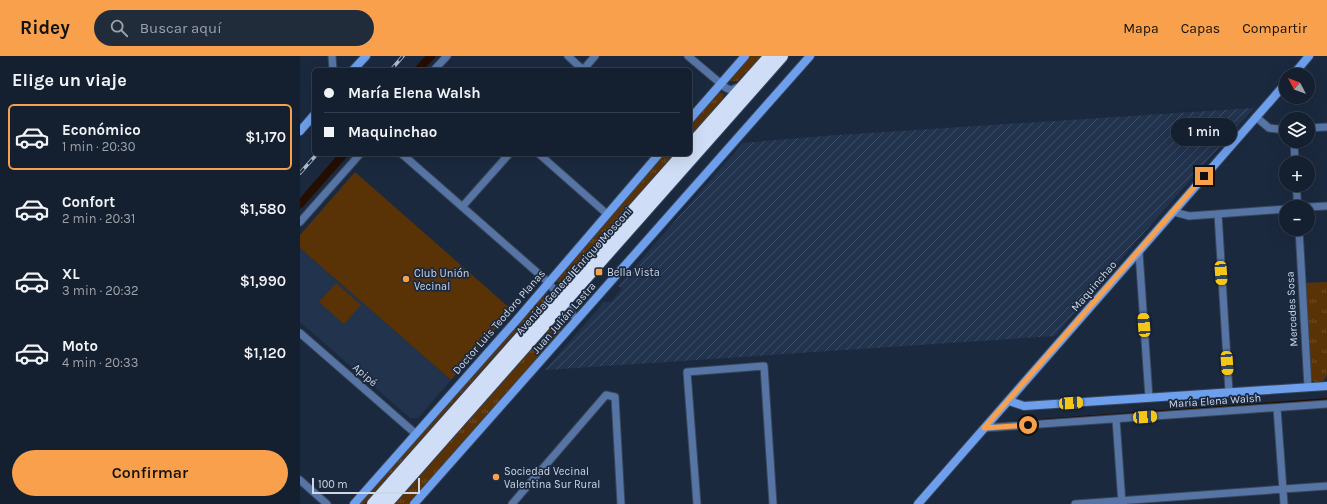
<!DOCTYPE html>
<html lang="es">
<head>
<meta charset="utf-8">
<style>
	:root { --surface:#141f2f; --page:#212c3b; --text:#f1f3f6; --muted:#9da2aa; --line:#333d4b; --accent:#f8a04b }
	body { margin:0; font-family:Karla,sans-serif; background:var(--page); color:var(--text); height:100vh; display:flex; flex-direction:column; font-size:15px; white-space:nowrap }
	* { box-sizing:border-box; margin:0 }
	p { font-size:13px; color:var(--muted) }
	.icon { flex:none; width:22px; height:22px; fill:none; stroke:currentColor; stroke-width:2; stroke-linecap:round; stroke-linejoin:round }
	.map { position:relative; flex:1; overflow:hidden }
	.panel { display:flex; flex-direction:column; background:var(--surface); width:300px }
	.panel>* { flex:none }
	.hud { position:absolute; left:12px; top:12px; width:380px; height:88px; border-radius:6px; box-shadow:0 4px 16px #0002,0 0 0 1px var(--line); display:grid; align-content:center; height:88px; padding:0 12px; background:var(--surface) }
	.needle { width:26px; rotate:311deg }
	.controls { position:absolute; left:979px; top:12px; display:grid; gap:8px }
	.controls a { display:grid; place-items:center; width:36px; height:36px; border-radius:50%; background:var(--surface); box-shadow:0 4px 16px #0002,0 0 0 1px var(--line); font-size:20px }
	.scale { position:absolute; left:12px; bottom:10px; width:108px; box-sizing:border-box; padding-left:4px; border:2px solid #ced7e6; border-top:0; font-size:11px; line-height:14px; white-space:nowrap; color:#ced7e6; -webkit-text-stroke:3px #1b293f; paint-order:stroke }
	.end { position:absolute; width:18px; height:18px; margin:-9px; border:5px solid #f8a04b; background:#111; box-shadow:0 0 0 2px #111 }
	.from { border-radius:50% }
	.bubble { position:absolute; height:28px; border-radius:14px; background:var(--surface); box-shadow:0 4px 16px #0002,0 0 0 1px var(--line); font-size:13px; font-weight:600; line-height:28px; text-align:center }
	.car { position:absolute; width:12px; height:24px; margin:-12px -6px; border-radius:5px; box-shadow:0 0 3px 1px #0007; background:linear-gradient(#f5c518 24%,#345 0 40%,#f5c518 0 76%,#345 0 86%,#f5c518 0) }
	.hud b { display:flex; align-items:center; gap:14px; height:38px; font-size:15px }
	.hud b+b { border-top:1px solid var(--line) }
	.hud i { width:10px; height:10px; background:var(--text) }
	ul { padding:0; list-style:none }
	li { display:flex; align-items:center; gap:12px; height:66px; margin:0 8px 6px; padding:0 4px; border:2px solid transparent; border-radius:6px }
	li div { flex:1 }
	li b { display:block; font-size:15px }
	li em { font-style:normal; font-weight:600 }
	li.active { border-color:var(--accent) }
	li>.icon { width:36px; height:36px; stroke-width:1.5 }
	h2 { padding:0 12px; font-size:18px; line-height:48px }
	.action { display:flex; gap:8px; margin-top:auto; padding:8px 12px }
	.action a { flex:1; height:46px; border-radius:24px; background:var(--accent); color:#111; font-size:16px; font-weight:600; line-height:46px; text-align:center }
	header { display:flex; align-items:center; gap:24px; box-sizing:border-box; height:56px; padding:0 20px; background:var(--accent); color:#111 }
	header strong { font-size:19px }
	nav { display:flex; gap:22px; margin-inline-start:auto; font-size:14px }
	.search { width:280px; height:36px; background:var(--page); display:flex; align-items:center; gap:10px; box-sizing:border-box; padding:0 14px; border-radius:22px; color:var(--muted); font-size:15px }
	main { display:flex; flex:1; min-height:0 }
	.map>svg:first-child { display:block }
	.built { fill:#22334e }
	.industrial { fill:url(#industrial-furrows) }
	.grass { fill:url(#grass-tufts) }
	.pitch { fill:#593206 }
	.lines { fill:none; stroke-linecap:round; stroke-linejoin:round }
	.stream { stroke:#240e00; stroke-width:2 }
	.canal { stroke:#240e00; stroke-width:8 }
	.street-casing { stroke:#38455a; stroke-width:9 }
	.secondary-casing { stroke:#38455a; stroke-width:10 }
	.highway-casing { stroke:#38455a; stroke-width:14 }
	.street { stroke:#5675a5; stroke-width:7 }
	.secondary { stroke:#6d9fec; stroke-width:8 }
	.highway { stroke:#cfdef6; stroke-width:12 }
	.rail-casing { stroke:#b1bbcb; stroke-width:3.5 }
	.rail { stroke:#1b293f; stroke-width:2; stroke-dasharray:6; stroke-linecap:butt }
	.route { stroke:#f8a04b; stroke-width:5 }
	.poi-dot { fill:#f8a04b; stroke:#1b293f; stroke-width:1.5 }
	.labels { text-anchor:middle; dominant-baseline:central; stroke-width:3.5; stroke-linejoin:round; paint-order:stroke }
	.street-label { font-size:11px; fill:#ced7e6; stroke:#1b293f }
	.poi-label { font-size:11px; fill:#ced7e6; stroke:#1b293f; text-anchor:start }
</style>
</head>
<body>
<header>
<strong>Ridey</strong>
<div class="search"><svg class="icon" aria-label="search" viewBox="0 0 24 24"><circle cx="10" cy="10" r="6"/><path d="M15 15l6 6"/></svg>Buscar aquí</div>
<nav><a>Mapa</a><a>Capas</a><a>Compartir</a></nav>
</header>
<main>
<section class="panel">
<h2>Elige un viaje</h2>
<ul>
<li class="active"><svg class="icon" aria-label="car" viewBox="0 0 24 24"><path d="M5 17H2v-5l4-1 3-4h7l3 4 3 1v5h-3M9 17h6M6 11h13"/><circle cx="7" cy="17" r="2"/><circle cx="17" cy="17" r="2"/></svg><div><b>Económico</b><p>1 min · 20:30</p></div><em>$1,170</em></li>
<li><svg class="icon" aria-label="car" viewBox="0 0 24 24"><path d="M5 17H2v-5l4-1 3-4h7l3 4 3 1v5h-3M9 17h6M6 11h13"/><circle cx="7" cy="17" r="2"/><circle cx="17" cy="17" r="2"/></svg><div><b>Confort</b><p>2 min · 20:31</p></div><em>$1,580</em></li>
<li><svg class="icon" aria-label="car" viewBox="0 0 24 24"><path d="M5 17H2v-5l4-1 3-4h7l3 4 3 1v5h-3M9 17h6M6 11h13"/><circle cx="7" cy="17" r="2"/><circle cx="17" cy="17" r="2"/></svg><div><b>XL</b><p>3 min · 20:32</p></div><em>$1,990</em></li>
<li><svg class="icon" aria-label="car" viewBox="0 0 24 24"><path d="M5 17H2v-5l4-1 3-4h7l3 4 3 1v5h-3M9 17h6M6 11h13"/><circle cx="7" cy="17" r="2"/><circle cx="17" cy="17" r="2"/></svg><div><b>Moto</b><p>4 min · 20:33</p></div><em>$1,120</em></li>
</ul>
<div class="action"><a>Confirmar</a></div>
</section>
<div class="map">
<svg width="1027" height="448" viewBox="0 0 1027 448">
	<defs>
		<pattern id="industrial-furrows" width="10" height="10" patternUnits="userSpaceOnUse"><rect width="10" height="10" fill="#22334e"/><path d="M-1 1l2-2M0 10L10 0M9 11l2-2" fill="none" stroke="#415068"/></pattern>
		<pattern id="grass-tufts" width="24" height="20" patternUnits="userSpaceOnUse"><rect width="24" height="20" fill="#593206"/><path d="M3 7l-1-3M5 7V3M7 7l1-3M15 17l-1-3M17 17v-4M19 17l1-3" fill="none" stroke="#704f2a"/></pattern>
	</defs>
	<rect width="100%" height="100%" fill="#1b293f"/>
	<path class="built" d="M0,192L151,324L118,362H110L0,266Z"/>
	<path class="industrial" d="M954,52L834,188L755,280L245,314L304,246H311L322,233L318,230L443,87L524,80Z"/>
	<path class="grass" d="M449,0H461L438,25H429L430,22Z
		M419,36L424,38L422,44L390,80V68Z
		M364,98H374L261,226H257L255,224L257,220Z
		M1027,226V319L1024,324L1019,327L1013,325L1011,320L1005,227Z
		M244,237H247L250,241L239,255L233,256L64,448H58Z
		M259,262H263L266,265V269L109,448H95Z"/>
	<path class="pitch" d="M55,116L212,254L151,324L0,192V179Z
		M36,227L61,249L44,268L19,246Z"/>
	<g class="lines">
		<path class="stream" d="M712,366L1027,343"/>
		<path class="canal" d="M118,14L131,0
			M0,148L44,98"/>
		<g class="street-casing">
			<path id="street" d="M32,0L33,14
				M268,0L283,14
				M388,0L426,32L431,34L441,30
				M134,14L147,0
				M283,14L295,0
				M956,61L969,72L986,74
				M1008,72L1027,71
				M994,85L995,107
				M102,98L248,226L277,264
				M239,98L307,158
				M996,129L998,151
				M162,151L209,98
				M1008,151L1027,150
				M874,156L889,160L986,153
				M918,158L929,336
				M0,166L60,98
				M999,173L1008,331
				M839,196L849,342
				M0,277L116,378
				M977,352L984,448
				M816,363L822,448
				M684,372L1027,348
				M0,424L27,448
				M212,448L306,339L315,341L321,448
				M397,448L387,316L464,310L473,448
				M775,448L1027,430"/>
		</g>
		<g class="secondary-casing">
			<path id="secondary" d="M53,14L66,0
				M993,19L1009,0
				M390,63L445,0
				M0,75L14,59
				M709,345L724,350L1027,330
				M54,448L215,266L359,98
				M114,448L510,0
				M618,448L986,27"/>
		</g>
		<g class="highway-casing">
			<path id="highway" d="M390,90L470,0
				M73,448L383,98
				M86,448L482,0"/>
		</g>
		<use href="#street" class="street"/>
		<use href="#secondary" class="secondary"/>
		<use href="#highway" class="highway"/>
		<g class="rail-casing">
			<path id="rail" d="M91,14L103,0
				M0,117L17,98"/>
		</g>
		<use href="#rail" class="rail"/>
	</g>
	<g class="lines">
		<path class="route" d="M728,369L684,372L904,120"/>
	</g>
	<g class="poi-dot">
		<rect x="295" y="212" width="8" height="8" rx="2"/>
		<circle cx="106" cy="223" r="4"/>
		<circle cx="196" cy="421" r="4"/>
	</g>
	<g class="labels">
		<g class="street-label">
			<text transform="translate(274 215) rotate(-48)">Avenida General Enrique Mosconi</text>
			<text transform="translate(794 230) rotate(-49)">Maquinchao</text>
			<text transform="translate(992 253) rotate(-93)">Mercedes Sosa</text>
			<text transform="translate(264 262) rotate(-49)">Juan Julián Lastra</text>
			<text transform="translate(199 266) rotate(-49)">Doctor Luis Teodoro Planas</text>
			<text transform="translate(65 319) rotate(41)">Apipé</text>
			<text transform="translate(915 345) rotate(-4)">María Elena Walsh</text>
		</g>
		<g class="poi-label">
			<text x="307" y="216">Bella Vista</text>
			<text x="114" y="217">Club Unión<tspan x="114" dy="13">Vecinal</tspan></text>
			<text x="204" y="415">Sociedad Vecinal<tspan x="204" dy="13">Valentina Sur Rural</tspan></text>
		</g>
	</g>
</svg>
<div class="controls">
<a><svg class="needle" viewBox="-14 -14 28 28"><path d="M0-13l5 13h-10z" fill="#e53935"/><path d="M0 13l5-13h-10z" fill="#9da2aa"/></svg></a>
<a><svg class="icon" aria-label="layers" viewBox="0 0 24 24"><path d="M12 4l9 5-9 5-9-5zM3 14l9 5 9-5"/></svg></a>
<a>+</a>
<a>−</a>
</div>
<div class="scale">100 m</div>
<i class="end from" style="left:728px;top:369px"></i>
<i class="end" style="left:904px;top:120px"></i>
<div class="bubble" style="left:871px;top:62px;width:66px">1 min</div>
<i class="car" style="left:921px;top:217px;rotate:176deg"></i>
<i class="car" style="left:844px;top:269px;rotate:356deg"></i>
<i class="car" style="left:927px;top:307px;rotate:176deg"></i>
<i class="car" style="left:771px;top:347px;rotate:86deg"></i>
<i class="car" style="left:845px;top:361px;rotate:86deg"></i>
<div class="hud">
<b><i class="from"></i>María Elena Walsh</b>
<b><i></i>Maquinchao</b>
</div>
</div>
</main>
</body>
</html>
